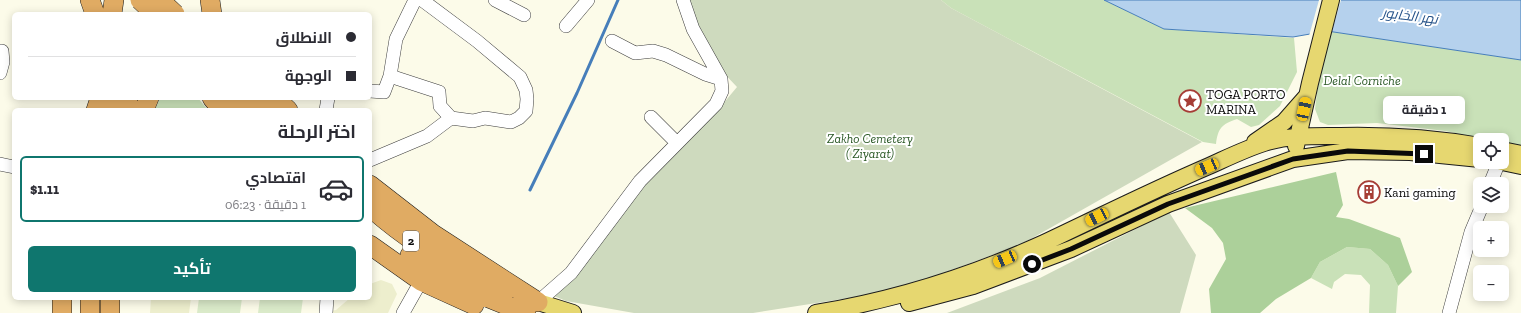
<!DOCTYPE html>
<html lang="ar">
<head>
<meta charset="utf-8">
<style>
	:root { --surface:#fff; --page:#f7f7f7; --text:#2b2b33; --muted:#7c7c81; --line:#e1e1e2; --accent:#0f766e }
	body { margin:0; font-family:"Zilla Slab",Cairo,serif; background:var(--page); color:var(--text); direction:rtl; height:100vh; display:flex; flex-direction:column; font-size:15px; white-space:nowrap }
	* { box-sizing:border-box; margin:0 }
	p { font-size:13px; color:var(--muted) }
	.icon { flex:none; width:22px; height:22px; fill:none; stroke:currentColor; stroke-width:2; stroke-linecap:round; stroke-linejoin:round }
	.map { position:relative; flex:1; overflow:hidden; direction:ltr }
	.panel { position:absolute; left:12px; top:108px; width:360px; height:192px; display:flex; flex-direction:column; background:var(--surface); border-radius:6px; box-shadow:0 2px 10px #0003; direction:rtl }
	.panel>* { flex:none }
	.banner { position:absolute; left:12px; top:12px; width:360px; height:88px; border-radius:6px; box-shadow:0 2px 10px #0003; direction:rtl; display:grid; align-content:center; height:88px; padding:0 16px; background:var(--surface) }
	.buttons { position:absolute; left:1473px; top:133px; display:grid; gap:8px }
	.buttons a { display:grid; place-items:center; width:36px; height:36px; border-radius:6px; background:var(--surface); box-shadow:0 2px 10px #0003; font-size:20px }
	.end { position:absolute; width:18px; height:18px; margin:-9px; border:5px solid #0a0a0a; background:#fff; box-shadow:0 0 0 2px #fff }
	.from { border-radius:50% }
	.bubble { position:absolute; height:28px; border-radius:6px; background:var(--surface); box-shadow:0 2px 10px #0003; font-size:13px; font-weight:700; line-height:28px; text-align:center; direction:rtl }
	.car { position:absolute; width:12px; height:24px; margin:-12px -6px; border-radius:5px; box-shadow:0 0 3px 1px #0007; background:linear-gradient(#f5c518 24%,#345 0 40%,#f5c518 0 76%,#345 0 86%,#f5c518 0) }
	.banner b { display:flex; align-items:center; gap:14px; height:38px; font-size:15px }
	.banner b+b { border-top:1px solid var(--line) }
	.banner i { width:10px; height:10px; background:var(--text) }
	ul { padding:0; list-style:none }
	li { display:flex; align-items:center; gap:12px; height:66px; margin:0 8px 6px; padding:0 8px; border:2px solid transparent; border-radius:6px }
	li div { flex:1 }
	li b { display:block; font-size:15px }
	li em { font-style:normal; font-weight:700 }
	li.selected { border-color:var(--accent) }
	li>.icon { width:36px; height:36px; stroke-width:1.5 }
	h2 { padding:0 16px; font-size:18px; line-height:48px }
	.primary-button { display:flex; gap:8px; margin-top:auto; padding:8px 16px }
	.primary-button a { flex:1; height:46px; border-radius:6px; background:var(--accent); color:#fff; font-size:16px; font-weight:700; line-height:46px; text-align:center }
	.map>svg:first-child { display:block }
	.farmland { fill:#edeecd }
	.green { fill:#c9e1b8 }
	.forest { fill:#acd09a }
	.cemetery { fill:#cedabe }
	.pitch { fill:#daeac9 }
	.water { fill:#b5d1ed; stroke:#467eba }
	.pier { fill:#fcfbe9 }
	.lines { fill:none; stroke-linecap:round; stroke-linejoin:round }
	.stream { stroke:#467eba; stroke-width:3 }
	.minor-casing { stroke:#3d3d3d; stroke-width:14 }
	.major-casing { stroke:#1b1b1b; stroke-width:18 }
	.highway-casing { stroke:#1b1b1b; stroke-width:20 }
	.minor { stroke:#fff; stroke-width:13 }
	.major { stroke:#e6d770; stroke-width:16 }
	.highway { stroke:#e0ab63; stroke-width:19 }
	.highway-bridge-casing { stroke:#1b1b1b; stroke-width:20; stroke-linecap:butt }
	.highway-bridge { stroke:#e0ab63; stroke-width:19 }
	.route { stroke:#0a0a0a; stroke-width:5 }
	.labels { text-anchor:middle; dominant-baseline:central; stroke-width:4; stroke-linejoin:round; paint-order:stroke }
	.shield { fill:#fff; stroke:#545454; stroke-width:1 }
	.shield-label { font-size:12px; font-weight:bold; fill:#0a0a0a }
	.park-label { font-size:13px; font-style:italic; fill:#295724; stroke:#fff }
	.poi-label { font-size:13px; fill:#0a0a0a; stroke:#fff; text-anchor:start }
	.water-label { font-size:14px; font-style:italic; fill:#255289; stroke:#fff }
</style>
</head>
<body>
<div class="map">
<svg width="1521" height="313" viewBox="0 0 1521 313">
	<rect width="100%" height="100%" fill="#fcfbe9"/>
	<path class="farmland" d="M381,280L392,284L397,294L388,313H322L336,310L350,298H370V284Z
		M151,298H191L189,313H150Z"/>
	<path class="green" d="M941,0H1104L1164,29L1294,38L1297,72L1280,106L1259,125L1251,127L1237,119C1221,124 1218,129 1216,144L1203,142L951,8Z
		M1327,31L1521,60V146L1502,142V140H1490L1445,131L1377,123L1328,125L1320,122L1315,109L1318,84Z
		M160,98H198L208,110H155Z
		M1347,247L1370,249L1388,265L1398,286L1396,313H1369L1370,285L1361,275L1345,274L1334,282L1332,289L1311,278L1320,262Z"/>
	<path class="forest" d="M1336,172L1343,205L1336,217L1349,219L1400,238L1412,272L1398,286L1388,265L1370,249L1347,247L1320,262L1311,278L1276,299L1260,313H1211L1209,289L1226,259L1223,243L1212,228L1185,208Z"/>
	<path class="cemetery" d="M685,0H941L951,8L1202,142L1020,245L894,291L753,313H634L566,301L554,296L629,189L722,105L737,87L719,68Z
		M1169,212L1196,255L1180,313H947L1040,278Z"/>
	<path class="pitch" d="M199,298H242L240,313H197Z
		M260,298H303L301,313H258Z"/>
	<path class="water" d="M1104,0H1521V60L1327,31L1293,37L1164,29Z"/>
	<path class="pier" d="M1319,0H1341L1331,34L1309,36Z"/>
	<g class="lines">
		<path class="stream" d="M530,190L577,93L618,0"/>
		<g class="minor-casing">
			<path id="minor" d="M495,0L524,15
				M566,26L588,0
				M612,41L635,53L653,51L666,55L705,74L721,79
				M0,51H2L3,62L0,73
				M390,76L439,92L440,106L451,118
				M370,91L384,92L390,76L396,39L415,0
				M326,110L328,98
				M651,117L677,143
				M370,160L427,136L451,118L473,121L485,118L511,122L519,118L526,111L527,99L526,90L520,77L477,41L422,0
				M0,164L14,167
				M1490,184L1499,162
				M538,302L571,273L640,181L716,104L722,91L721,79L693,29L683,0
				M326,313L327,298
				M403,313L421,281
				M1449,313L1471,232L1482,206"/>
		</g>
		<g class="major-casing">
			<path id="major" d="M1255,142L1284,122L1306,97
				M1296,146L1310,83L1331,0
				M1502,150L1521,154
				M1502,162L1521,166
				M538,302L573,313
				M909,303L973,286L1071,249L1168,204L1293,159L1348,151L1410,152L1480,159
				M816,313C895,300 971,276 1044,243C1099,217 1153,190 1209,166C1227,158 1245,149 1264,143C1289,135 1315,136 1340,136C1387,135 1434,138 1480,146"/>
		</g>
		<g class="highway-casing">
			<path id="highway" d="M90,0L95,14
				M210,0L212,14
				M112,14L114,0
				M212,98L222,110
				M234,98L245,110
				M252,98L263,110
				M275,98L288,110
				M96,110L100,98
				M110,110L114,98
				M126,110L128,103
				M144,110L149,98
				M370,185L433,234L538,302
				M370,207C412,244 453,268 504,291
				M370,245L421,281L474,305
				M410,255C445,282 486,297 526,313
				M62,313V298
				M90,313V298
				M110,313V298"/>
		</g>
		<use href="#minor" class="minor"/>
		<use href="#major" class="major"/>
		<use href="#highway" class="highway"/>
		<g class="highway-bridge-casing">
			<path id="highway-bridge" d="M140,0L155,14
				M160,0L175,14"/>
		</g>
		<use href="#highway-bridge" class="highway-bridge"/>
	</g>
	<g class="lines">
		<path class="route" d="M1032,264L1071,249L1168,204L1293,159L1348,151L1424,154"/>
	</g>
	<defs>
		<g id="sight-ring" transform="scale(1.15)"><circle r="9.5" fill="#fff" stroke="#a63d36" stroke-width="1.5"/><path d="M0-6L1.8-2.2L6-1.7L2.9 1.2L3.7 5.4L0 3.3L-3.7 5.4L-2.9 1.2L-6-1.7L-1.8-2.2Z" fill="#a63d36"/></g>
		<g id="building-ring" transform="scale(1.15)"><circle r="9.5" fill="#fff" stroke="#a63d36" stroke-width="1.5"/><path d="M-4-6H4V6H1V3H-1V6H-4ZM-2.5-4.3h1.7v1.8h-1.7ZM.8-4.3h1.7v1.8H.8ZM-2.5-1h1.7V.8h-1.7ZM.8-1h1.7V.8H.8Z" fill="#a63d36"/></g>
	</defs>
	<g fill-rule="evenodd">
		<use href="#sight-ring" x="1190" y="101"/>
		<use href="#building-ring" x="1369" y="192"/>
	</g>
	<g class="labels">
		<rect class="shield" x="403" y="231" width="16" height="20" rx="3"/>
		<g class="shield-label">
			<text x="411" y="241">2</text>
		</g>
		<g class="park-label">
			<text x="1362" y="80">Delal Corniche</text>
			<text x="870" y="138">Zakho Cemetery<tspan x="870" dy="15">( Ziyarat)</tspan></text>
		</g>
		<g class="poi-label">
			<text x="1206" y="94">TOGA PORTO<tspan x="1206" dy="15">MARINA</tspan></text>
			<text x="1384" y="192">Kani gaming</text>
		</g>
		<g class="water-label">
			<text transform="translate(1410 16) rotate(7)">نهر الخابور</text>
		</g>
	</g>
</svg>
<div class="buttons">
<a><svg class="icon" aria-label="locate" viewBox="0 0 24 24"><circle cx="12" cy="12" r="6"/><path d="M12 2v4M12 18v4M2 12h4M18 12h4"/></svg></a>
<a><svg class="icon" aria-label="layers" viewBox="0 0 24 24"><path d="M12 4l9 5-9 5-9-5zM3 14l9 5 9-5"/></svg></a>
<a>+</a>
<a>−</a>
</div>
<i class="end from" style="left:1032px;top:264px"></i>
<i class="end" style="left:1424px;top:154px"></i>
<div class="bubble" style="left:1383px;top:96px;width:82px">1 دقيقة</div>
<i class="car" style="left:1304px;top:109px;rotate:12deg"></i>
<i class="car" style="left:1207px;top:167px;rotate:247deg"></i>
<i class="car" style="left:1097px;top:217px;rotate:244deg"></i>
<i class="car" style="left:1005px;top:259px;rotate:247deg"></i>
<div class="banner">
<b><i class="from"></i>الانطلاق</b>
<b><i></i>الوجهة</b>
</div>
<section class="panel">
<h2>اختر الرحلة</h2>
<ul>
<li class="selected"><svg class="icon" aria-label="car" viewBox="0 0 24 24"><path d="M5 17H2v-5l4-1 3-4h7l3 4 3 1v5h-3M9 17h6M6 11h13"/><circle cx="7" cy="17" r="2"/><circle cx="17" cy="17" r="2"/></svg><div><b>اقتصادي</b><p>1 دقيقة · 06:23</p></div><em>$1.11</em></li>
</ul>
<div class="primary-button"><a>تأكيد</a></div>
</section>
</div>
</body>
</html>
